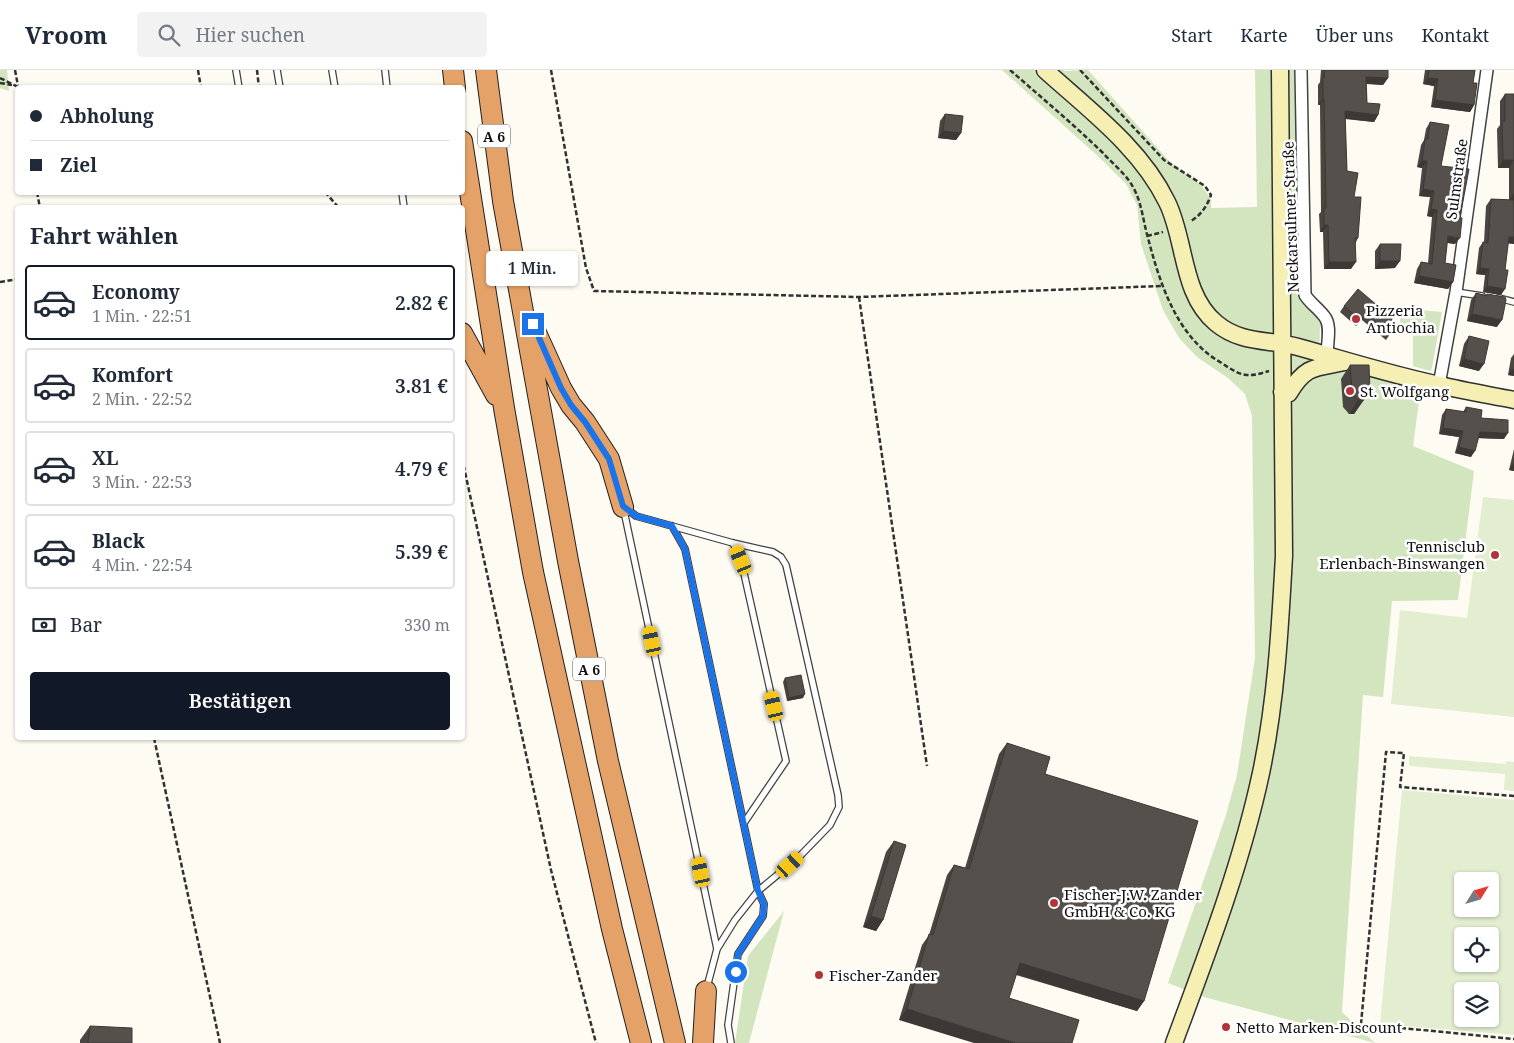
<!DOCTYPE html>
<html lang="de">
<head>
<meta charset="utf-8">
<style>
	:root { --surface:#fff; --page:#f2f2f3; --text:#1f2937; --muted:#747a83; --line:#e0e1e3; --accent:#111827 }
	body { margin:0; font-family:"Noto Serif",serif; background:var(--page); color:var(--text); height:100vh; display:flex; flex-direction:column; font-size:19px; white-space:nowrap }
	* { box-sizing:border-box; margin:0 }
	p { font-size:16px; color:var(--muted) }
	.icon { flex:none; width:28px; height:28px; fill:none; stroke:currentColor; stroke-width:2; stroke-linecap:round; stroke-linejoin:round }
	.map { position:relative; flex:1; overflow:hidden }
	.panel { position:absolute; left:15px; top:135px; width:450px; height:535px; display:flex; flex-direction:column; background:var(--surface); border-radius:5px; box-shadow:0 1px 4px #0004 }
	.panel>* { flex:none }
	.hud { position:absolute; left:15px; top:15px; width:450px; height:110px; border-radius:5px; box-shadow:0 1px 4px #0004; display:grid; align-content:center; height:110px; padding:0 15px; background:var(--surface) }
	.needle { width:32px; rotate:53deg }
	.controls { position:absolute; left:1454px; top:802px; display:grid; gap:10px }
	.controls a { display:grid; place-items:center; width:45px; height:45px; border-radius:5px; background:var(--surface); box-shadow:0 1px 4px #0004; font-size:25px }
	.end { position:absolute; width:22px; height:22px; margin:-11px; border:6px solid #1a73e8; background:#fff; box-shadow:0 0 0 2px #fff }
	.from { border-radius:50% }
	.bubble { position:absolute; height:35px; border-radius:5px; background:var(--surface); box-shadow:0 1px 4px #0004; font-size:16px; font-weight:600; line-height:35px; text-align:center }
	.car { position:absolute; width:15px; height:30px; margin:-15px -8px; border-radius:6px; box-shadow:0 0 4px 1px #0007; background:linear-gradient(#f5c518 24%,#345 0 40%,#f5c518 0 76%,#345 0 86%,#f5c518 0) }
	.hud b { display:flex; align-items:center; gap:18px; height:48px; font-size:19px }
	.hud b+b { border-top:1px solid var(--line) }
	.hud i { width:12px; height:12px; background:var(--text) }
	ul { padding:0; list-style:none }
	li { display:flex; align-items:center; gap:15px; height:75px; margin:0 10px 8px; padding:0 5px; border:2px solid var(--line); border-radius:5px }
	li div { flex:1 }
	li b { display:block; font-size:19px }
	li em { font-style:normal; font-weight:600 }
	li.current { border-color:var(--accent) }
	li>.icon { width:45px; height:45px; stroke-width:1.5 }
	h2 { padding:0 15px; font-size:22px; line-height:60px }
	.pay { display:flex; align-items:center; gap:12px; height:55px; padding:0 15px; font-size:19px }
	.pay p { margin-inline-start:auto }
	.button { display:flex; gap:10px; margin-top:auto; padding:10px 15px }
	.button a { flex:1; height:58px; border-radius:5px; background:var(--accent); color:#fff; font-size:20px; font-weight:600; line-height:58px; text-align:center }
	header { display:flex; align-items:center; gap:30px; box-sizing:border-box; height:70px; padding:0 25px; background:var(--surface); border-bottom:1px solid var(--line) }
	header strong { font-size:24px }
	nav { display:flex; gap:28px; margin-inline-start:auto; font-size:18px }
	.search { width:350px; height:45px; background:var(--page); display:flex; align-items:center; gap:12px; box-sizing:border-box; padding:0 18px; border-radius:5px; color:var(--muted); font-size:19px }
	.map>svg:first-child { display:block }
	.green { fill:#d2e5be }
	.pitch { fill:#e3edcf; fill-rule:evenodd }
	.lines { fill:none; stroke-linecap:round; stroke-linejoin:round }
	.lane-casing { stroke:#424242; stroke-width:8 }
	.street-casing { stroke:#424242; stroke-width:14 }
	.secondary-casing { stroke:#313131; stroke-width:19 }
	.highway-casing { stroke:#202020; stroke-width:22 }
	.path { stroke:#313131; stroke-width:2.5; stroke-dasharray:5 2.5; stroke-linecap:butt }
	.lane { stroke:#fff; stroke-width:5.5 }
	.street { stroke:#fff; stroke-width:11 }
	.secondary { stroke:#f6efb4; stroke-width:16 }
	.highway { stroke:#e5a268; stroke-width:20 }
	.wall { fill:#4a4541 }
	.shaded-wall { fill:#3c3835 }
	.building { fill:#56504c; stroke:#3c3835 }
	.route { stroke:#1a73e8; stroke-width:6 }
	.poi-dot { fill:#b0353a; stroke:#fff; stroke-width:2 }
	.labels { text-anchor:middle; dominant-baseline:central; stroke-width:5; stroke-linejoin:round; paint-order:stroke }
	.shield { fill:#fff; stroke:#575757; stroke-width:1 }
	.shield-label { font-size:14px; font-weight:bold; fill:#0f0f0f }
	.street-label { font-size:15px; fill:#0f0f0f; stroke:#fff }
	.poi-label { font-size:15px; fill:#0f0f0f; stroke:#fff; text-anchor:start }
</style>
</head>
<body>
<header>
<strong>Vroom</strong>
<div class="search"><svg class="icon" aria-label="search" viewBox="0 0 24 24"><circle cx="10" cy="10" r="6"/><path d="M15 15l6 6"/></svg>Hier suchen</div>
<nav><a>Start</a><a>Karte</a><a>Über uns</a><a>Kontakt</a></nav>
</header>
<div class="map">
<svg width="1514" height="973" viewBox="0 0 1514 973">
	<rect width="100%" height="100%" fill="#fdfbf2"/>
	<path class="green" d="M0,0H7L9,21L0,18Z
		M1002,0H1063L1065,1L1088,0L1170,92L1201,115L1211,129V138L1257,137L1255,0H1297L1299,218L1301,229L1320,252L1319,300L1365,303L1421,317L1413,376L1474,401L1458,530L1392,531L1383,627L1363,625L1342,942L1375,973L1204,927L1168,913L1225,748L1237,705L1255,588L1252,346L1245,324L1228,308L1197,287L1179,268L1163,240L1141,174L1137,135L1126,114L1100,88Z
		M1400,238L1442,242L1432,298L1430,301L1413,296V255L1400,254Z
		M784,841L749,973H735L748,886Z"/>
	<path class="pitch" d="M1483,427L1514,430V647L1391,634L1400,540L1467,548Z
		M1409,686L1506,694V691L1514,692V721L1504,720L1505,704L1409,696Z
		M1402,720L1514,730V965L1380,954ZM1462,811H1490V839H1462ZM1462,866H1490V894H1462ZM1462,921H1490V949H1462Z"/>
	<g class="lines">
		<g class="lane-casing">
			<path id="lane" d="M236,0L239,18
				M277,0L280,18
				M332,0L335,18
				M385,0L387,18
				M402,122L404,138
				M1456,222L1482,226
				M1499,228L1514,232
				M627,439L636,446L733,473L773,482L781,487L786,495L838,725L839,737L830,755L799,787L758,821L735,850L717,879L707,917
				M624,441L717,879
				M672,456L685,479L758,821L764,834L763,846L738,884L728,955L731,973
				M733,473L741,490L786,691L744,753"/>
		</g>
		<g class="street-casing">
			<path id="street" d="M1301,0L1305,225C1310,233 1318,238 1324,246C1332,255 1327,273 1327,285
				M1439,315L1456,222L1487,0"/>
		</g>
		<g class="secondary-casing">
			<path id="secondary" d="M1045,0C1088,39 1141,78 1167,132C1186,170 1181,224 1216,253C1241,274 1268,269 1298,277C1345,290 1392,305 1440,315C1464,321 1489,325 1514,330
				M1282,322L1289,323C1306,295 1315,298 1345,292
				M1174,973C1207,884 1241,796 1261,703C1276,632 1280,559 1284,486L1280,0"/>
		</g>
		<g class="highway-casing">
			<path id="highway" d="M453,0L455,18
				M486,0L503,131L568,491L608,691L675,973
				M462,71L504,338L533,502L612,859L641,973
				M532,254L561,318L571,335L585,352L609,389L623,437
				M462,263L496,325
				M703,973L706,921"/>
		</g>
		<path class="path" d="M15,0L18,16
			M198,0L201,18
			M257,0L259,18
			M551,0L586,198L594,221L859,227L1162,216
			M1010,0C1041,27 1073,54 1103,83C1113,94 1126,104 1133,117C1142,133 1143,151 1148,168C1160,214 1177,267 1220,292C1240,305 1245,309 1269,301
			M1080,0L1164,90L1205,116L1211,125C1207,136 1201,145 1191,151
			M0,8L18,17
			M0,13L12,15
			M37,122L40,138
			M325,122L339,138
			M1147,166L1163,162
			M0,212L18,209
			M859,227L927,696
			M462,388L551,800L596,973
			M154,668L220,973
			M1514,726L1400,717L1404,683L1386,682L1361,954L1514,969"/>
		<use href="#lane" class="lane"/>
		<use href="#street" class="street"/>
		<use href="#secondary" class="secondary"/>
		<use href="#highway" class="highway"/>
	</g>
	<path class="wall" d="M1321,0H1388V8L1383,15L1366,14L1367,33L1378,45L1374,52L1345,49L1347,101L1354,127L1358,168L1356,172L1351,199H1324L1323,162H1320L1319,144L1321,142L1320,35H1318V15L1320,12Z
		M1425,0H1475L1473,13L1474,35L1470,42L1431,37L1434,16L1423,14Z
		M1505,24H1514V174L1508,173L1501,225L1483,222L1485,205L1476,204L1479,178L1483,172H1484L1486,136L1491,129L1509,130V98H1498L1497,59L1500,55V31Z
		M945,44L961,63L956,70L938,68L940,51Z
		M1430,52L1441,96L1455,174L1447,173L1445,193L1453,212L1448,219L1414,213L1417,199L1421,192L1428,193L1432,147L1427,146L1430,127L1419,126L1422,98L1417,97L1421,75L1424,70L1426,59Z
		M1380,174L1395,198L1375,199V181Z
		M1476,223L1486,225L1487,224L1497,257L1467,251L1471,230Z
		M1344,236L1392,248L1390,264L1386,270L1362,250L1356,256L1340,242Z
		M1469,266L1479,301L1459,296L1464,274Z
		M1514,284V306L1508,305L1511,288Z
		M1350,295L1370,321L1354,344H1349L1343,337L1341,309Z
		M1466,337L1481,348L1504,369L1478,368L1471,387L1455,383L1459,367L1439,364L1442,345L1446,339L1463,342Z
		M1514,379V401L1509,400Z
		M785,608L803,628L787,631L783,612Z
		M1007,673L1045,704L1144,931L1137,941L1016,905L899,950L922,875L929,865L947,805L954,795L965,798L999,684Z
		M894,771L883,850L876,861L863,857L886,782Z
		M90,956L132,973H80V970Z"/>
	<path class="shaded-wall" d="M1366,7L1388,8L1383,15L1361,13Z
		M1428,8L1438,9L1434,16L1423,14Z
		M1323,29H1324L1320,35H1318Z
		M1435,30L1474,35L1470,42L1431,37Z
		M1345,41L1378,45L1374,52L1340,48Z
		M943,61L961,63L956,70L938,68Z
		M1503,90H1514L1509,98H1498Z
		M1422,91H1427L1422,98L1417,97Z
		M1423,119L1434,121L1430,127L1419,126Z
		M1514,123V130H1509Z
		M1431,139L1437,140L1432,147L1427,146Z
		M1324,155H1328L1323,162H1320Z
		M1448,166L1460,168L1455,174L1443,172Z
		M1509,167H1514V174L1505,173Z
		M1380,191H1400L1395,198L1375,199Z
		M1329,192H1356L1351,199H1324Z
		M1480,198L1489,199L1485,205L1476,204Z
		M1419,206L1453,212L1448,219L1414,213Z
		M1487,216L1505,219L1501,225L1483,222Z
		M1472,244L1502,250L1497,257L1467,251Z
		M1464,289L1484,294L1479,301L1459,296Z
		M1512,299H1514V306L1508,305Z
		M1370,321L1354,344H1349L1358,330Z
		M1443,358L1463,361L1459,367L1439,364Z
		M1480,362L1508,363L1504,369L1476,368Z
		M1459,377L1475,381L1471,387L1455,383Z
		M1514,393V401L1509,400Z
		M805,624L803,628L787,631L789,628Z
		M871,846L883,850L876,861L863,857Z
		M1020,893L1144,931L1137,941L1013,903Z
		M907,939L1016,973H974L899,950Z"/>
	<path class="building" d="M1325,0H1388V8L1366,7L1367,33L1380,34L1378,45L1345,41L1347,101L1358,103L1354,127H1361L1358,168H1355L1356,192H1329L1328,155H1324V138H1326L1324,29H1323V8H1324Z
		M1429,0H1475L1473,13H1477L1474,35L1435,30L1438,9L1428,8Z
		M1505,24H1514V90H1503L1502,51H1505Z
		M945,44L963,46L961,63L943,61Z
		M1430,52L1449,55L1441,96L1469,99L1460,147L1462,148L1460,168L1448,166L1445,193L1456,195L1453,212L1419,206L1421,192L1432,194L1437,140L1431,139L1434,121L1423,119L1427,91H1422L1425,69H1428Z
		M1491,129L1514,130V167H1509L1505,200H1508L1505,219L1487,216L1489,199L1480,198L1483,172L1488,173Z
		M1380,174H1401L1400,191H1380Z
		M1358,219L1392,248L1390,264L1366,244L1360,250L1344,236Z
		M1476,223L1487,226V224L1505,227L1506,230L1502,250L1472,244Z
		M1469,266L1489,271L1484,294L1464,289Z
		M1350,295H1369L1370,321L1364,330H1358L1352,323Z
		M1466,337L1482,340L1481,348L1508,350V363L1480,362L1475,381L1459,377L1463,361L1443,358L1446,339L1466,342Z
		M801,605L805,624L789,628L785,608Z
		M1007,673L1050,687L1045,704L1198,751L1144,931L1020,893L1009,928L1079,950L1072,973H1016L907,939L929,864L933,865L954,795L969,799Z
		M894,771L906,775L883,850L871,846Z
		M90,956L132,958V973H88Z"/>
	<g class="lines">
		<path class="route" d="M533,254L561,318L571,335L585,352L609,389L623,436L636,446L672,456L685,479L758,821L764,834L763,846L738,884L736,902"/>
	</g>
	<g class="poi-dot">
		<circle cx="1356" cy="249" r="5"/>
		<circle cx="1350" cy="321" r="5"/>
		<circle cx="1495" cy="485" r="5"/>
		<circle cx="1054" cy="833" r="5"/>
		<circle cx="819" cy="905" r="5"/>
		<circle cx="1226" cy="957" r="5"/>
	</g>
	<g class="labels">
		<g class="shield">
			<rect x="478" y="54.5" width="32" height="23" rx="4"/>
			<rect x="573" y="587.5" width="32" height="23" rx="4"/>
		</g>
		<g class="shield-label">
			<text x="494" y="66">A 6</text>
			<text x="589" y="599">A 6</text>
		</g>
		<g class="street-label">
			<text transform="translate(1456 109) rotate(-82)">Sulmstraße</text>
			<text transform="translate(1290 147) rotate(-92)">Neckarsulmer Straße</text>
		</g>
		<g class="poi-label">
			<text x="1366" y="240">Pizzeria<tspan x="1366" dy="17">Antiochia</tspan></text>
			<text x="1360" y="321">St. Wolfgang</text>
			<text x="1485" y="476" text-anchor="end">Tennisclub<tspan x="1485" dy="17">Erlenbach-Binswangen</tspan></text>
			<text x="1064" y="824">Fischer-J.W. Zander<tspan x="1064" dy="17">GmbH &amp; Co. KG</tspan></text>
			<text x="829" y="905">Fischer-Zander</text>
			<text x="1236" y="957">Netto Marken-Discount</text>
		</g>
	</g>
</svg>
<div class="controls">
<a><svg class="needle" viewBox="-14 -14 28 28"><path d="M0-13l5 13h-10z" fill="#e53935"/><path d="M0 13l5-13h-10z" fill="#747a83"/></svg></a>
<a><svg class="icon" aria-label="locate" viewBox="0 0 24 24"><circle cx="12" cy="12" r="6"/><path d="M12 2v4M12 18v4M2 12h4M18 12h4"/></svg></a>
<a><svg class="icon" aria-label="layers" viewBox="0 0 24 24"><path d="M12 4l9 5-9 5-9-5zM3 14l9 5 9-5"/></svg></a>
</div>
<i class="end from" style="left:736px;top:902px"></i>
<i class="end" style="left:533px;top:254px"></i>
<div class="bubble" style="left:486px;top:181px;width:92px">1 Min.</div>
<i class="car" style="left:741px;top:490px;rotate:337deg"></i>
<i class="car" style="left:652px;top:571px;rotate:348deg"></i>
<i class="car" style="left:774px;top:636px;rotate:347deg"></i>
<i class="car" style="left:790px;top:795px;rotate:48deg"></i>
<i class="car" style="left:701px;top:802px;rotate:348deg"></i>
<div class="hud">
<b><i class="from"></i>Abholung</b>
<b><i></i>Ziel</b>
</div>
<section class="panel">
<h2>Fahrt wählen</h2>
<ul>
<li class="current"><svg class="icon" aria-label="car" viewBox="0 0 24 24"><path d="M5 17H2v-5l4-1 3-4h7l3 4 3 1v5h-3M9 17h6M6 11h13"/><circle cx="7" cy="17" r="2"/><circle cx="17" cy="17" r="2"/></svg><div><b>Economy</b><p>1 Min. · 22:51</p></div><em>2.82 €</em></li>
<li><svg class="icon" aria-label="car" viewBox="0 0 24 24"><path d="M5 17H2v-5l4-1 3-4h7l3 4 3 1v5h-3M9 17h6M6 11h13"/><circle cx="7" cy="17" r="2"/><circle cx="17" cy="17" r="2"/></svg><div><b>Komfort</b><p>2 Min. · 22:52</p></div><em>3.81 €</em></li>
<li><svg class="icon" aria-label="car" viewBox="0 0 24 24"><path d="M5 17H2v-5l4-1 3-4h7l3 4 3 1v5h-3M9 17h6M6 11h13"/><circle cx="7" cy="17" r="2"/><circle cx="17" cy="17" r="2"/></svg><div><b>XL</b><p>3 Min. · 22:53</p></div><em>4.79 €</em></li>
<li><svg class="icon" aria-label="car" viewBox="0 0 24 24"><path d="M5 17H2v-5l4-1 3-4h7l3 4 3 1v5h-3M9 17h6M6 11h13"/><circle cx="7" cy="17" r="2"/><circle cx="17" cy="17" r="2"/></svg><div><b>Black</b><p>4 Min. · 22:54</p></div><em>5.39 €</em></li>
</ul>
<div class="pay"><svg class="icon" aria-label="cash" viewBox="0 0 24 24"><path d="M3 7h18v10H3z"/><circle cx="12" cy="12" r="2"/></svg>Bar<p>330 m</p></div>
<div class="button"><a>Bestätigen</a></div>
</section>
</div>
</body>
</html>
